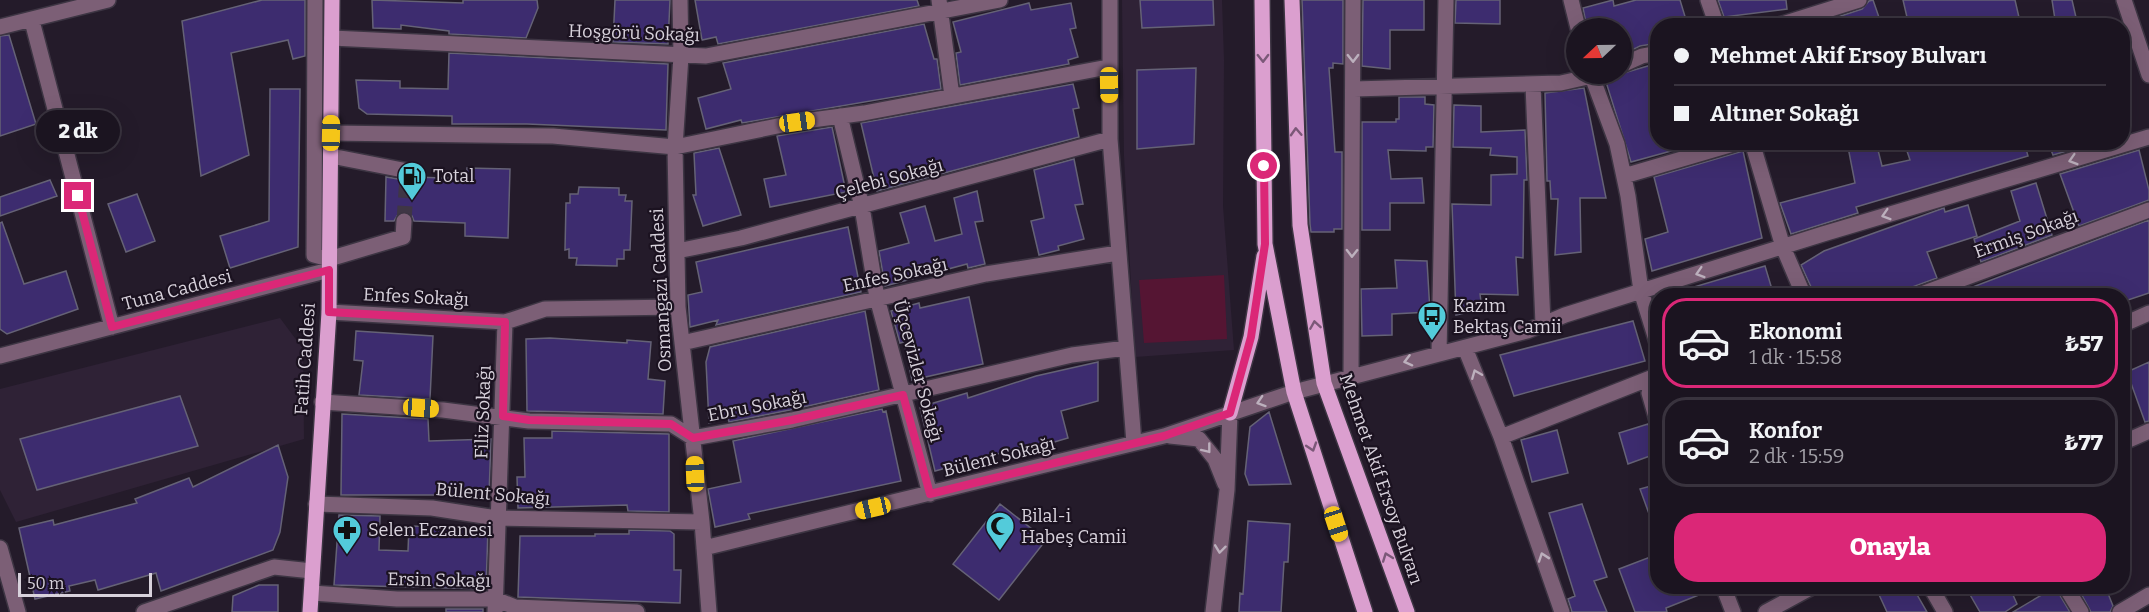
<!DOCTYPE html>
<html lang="tr">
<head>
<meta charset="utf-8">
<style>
	:root { --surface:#1b1420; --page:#241d29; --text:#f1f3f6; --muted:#a09ea5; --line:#39333e; --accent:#db2777 }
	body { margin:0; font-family:Bitter,serif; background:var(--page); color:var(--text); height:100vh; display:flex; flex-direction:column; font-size:22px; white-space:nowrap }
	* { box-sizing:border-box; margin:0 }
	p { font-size:20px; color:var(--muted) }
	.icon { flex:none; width:33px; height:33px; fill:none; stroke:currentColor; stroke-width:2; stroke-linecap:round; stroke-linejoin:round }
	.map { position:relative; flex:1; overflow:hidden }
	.details { position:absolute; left:1650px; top:288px; width:480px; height:306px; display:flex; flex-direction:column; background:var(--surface); border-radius:24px; box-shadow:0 6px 24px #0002,0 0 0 2px var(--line) }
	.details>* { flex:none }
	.banner { position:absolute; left:1650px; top:18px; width:480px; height:132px; border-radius:24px; box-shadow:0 6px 24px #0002,0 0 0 2px var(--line); display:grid; align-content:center; height:132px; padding:0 24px; background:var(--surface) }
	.needle { width:39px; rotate:248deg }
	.fabs { position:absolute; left:1566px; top:18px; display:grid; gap:12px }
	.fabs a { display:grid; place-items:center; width:66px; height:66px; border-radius:50%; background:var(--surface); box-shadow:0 6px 24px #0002,0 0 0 2px var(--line); font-size:30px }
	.scale { position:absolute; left:18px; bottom:15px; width:134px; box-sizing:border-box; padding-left:6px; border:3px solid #d8d2dc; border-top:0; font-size:16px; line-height:21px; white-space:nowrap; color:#d8d2dc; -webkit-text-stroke:4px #1b1220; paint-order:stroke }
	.end { position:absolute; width:27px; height:27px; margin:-14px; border:8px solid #db2777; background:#fff; box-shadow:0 0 0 3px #fff }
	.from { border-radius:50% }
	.bubble { position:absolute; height:42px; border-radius:21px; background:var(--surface); box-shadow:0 6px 24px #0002,0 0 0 2px var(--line); font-size:20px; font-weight:800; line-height:42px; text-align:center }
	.car { position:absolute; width:18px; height:36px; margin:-18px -9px; border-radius:8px; box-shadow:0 0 4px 2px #0007; background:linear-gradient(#f5c518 24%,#345 0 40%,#f5c518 0 76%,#345 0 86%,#f5c518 0) }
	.banner b { display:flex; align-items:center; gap:21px; height:57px; font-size:22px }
	.banner b+b { border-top:2px solid var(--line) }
	.banner i { width:15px; height:15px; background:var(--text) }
	ul { padding:10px 0 0; list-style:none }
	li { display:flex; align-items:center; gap:18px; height:90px; margin:0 12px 9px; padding:0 12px; border:3px solid var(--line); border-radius:24px }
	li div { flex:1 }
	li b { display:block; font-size:22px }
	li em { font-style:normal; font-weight:800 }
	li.on { border-color:var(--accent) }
	li>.icon { width:54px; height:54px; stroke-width:1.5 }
	.button { display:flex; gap:12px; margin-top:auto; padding:12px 24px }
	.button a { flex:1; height:69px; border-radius:24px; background:var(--accent); color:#fff; font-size:24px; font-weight:800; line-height:69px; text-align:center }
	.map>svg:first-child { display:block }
	.built { fill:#2f2236 }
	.green { fill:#551533 }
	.building { fill:#3d2c6f; stroke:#656276; stroke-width:1.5 }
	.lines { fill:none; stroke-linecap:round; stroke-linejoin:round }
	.minor-tunnel { stroke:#3f3645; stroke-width:15; stroke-dasharray:15 8; stroke-linecap:butt }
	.minor-casing { stroke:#3d3543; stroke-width:18 }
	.major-casing { stroke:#3d3543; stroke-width:18 }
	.minor { stroke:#7c5f76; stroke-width:15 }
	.major { stroke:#db9fcf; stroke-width:15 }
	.oneway { stroke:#7b5878 }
	.oneway2 { stroke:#bcb0bd }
	.route { stroke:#db2777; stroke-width:8 }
	.labels { text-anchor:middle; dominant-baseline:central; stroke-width:4.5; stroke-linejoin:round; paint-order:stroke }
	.street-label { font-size:18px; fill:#d8d2dc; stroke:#1b1220 }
	.poi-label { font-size:18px; fill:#d8d2dc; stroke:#1b1220; text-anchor:start }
</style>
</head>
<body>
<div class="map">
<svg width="2149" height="612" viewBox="0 0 2149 612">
	<rect width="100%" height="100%" fill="#241b2a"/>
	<path class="built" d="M1122,0H1222L1224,60L1223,206L1234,350L1135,357L1124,156Z
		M280,318L303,349L304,439L16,522L0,490V389Z"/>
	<path class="green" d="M1224,275L1227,339L1144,343L1139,280Z"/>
	<path class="building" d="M262,0H305V56L293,59L288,40L231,53L249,155L201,176L182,21Z
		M372,0L463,3V0H537L538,8L526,38L449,34V31L401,25V29L373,28Z
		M615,0H670L668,44L613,42Z
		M695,0H917L919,6L718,44L716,37L702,40Z
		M1140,0H1213L1214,25L1142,28Z
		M1302,0H1343V64L1333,63V68H1329L1335,152H1342V229H1334V232H1311L1310,224Z
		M1363,0H1424V30H1390V69L1362,66Z
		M1456,0H1500V24L1455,23Z
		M1613,0L1614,6L1636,0H1680L1687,23L1658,26V43L1640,46L1622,55V28H1587L1583,8Z
		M1718,0H1786L1787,9L1724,17Z
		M1873,0L1882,26H1810L1862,9L1869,1Z
		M1903,0H2015L2021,26H1909Z
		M2052,0H2072L2078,26H2056Z
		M1029,3L1031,10L1071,3L1076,28L1070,29L1078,57L1068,60L1069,64L960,85L956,53L961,52L953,22Z
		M924,24L934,59H937L941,89L742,123L741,120L706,129L698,98L731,89L723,63Z
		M9,35L36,124L0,136V36Z
		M449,53L668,64L666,130L527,124H452V116L367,114L359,108L356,80L400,81V88L448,89Z
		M1658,63V142H1704L1631,162L1606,82L1610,77Z
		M1196,68L1194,144L1137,149V70Z
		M1073,84L1079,108L1073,109L1079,137L877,191L861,123Z
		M1584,88L1606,198H1580L1581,252L1555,255L1558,199H1551L1550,181H1547L1545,93Z
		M270,89H300L298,247L230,268L220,236L269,221Z
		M1399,97H1425V104L1434,105L1433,147H1426V151L1388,150L1391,179L1422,178L1424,203H1390V230H1362V122H1396V119H1399Z
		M1454,105L1481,106V132L1525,130L1527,180H1524L1523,258L1516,257L1518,295L1480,294L1482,309L1456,315L1452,204L1491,205V175L1517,174V157L1490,155L1491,148L1453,147Z
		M832,127L846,192L770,207L764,179L786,175L777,136Z
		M1847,142H1876L1882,166L1910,160L1904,142H2024L2028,156L1856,207L1858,213L1791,234L1780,203L1855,183Z
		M2048,142H2080L2081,147L2053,155Z
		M719,148L741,215L703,226L693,195H696L694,153Z
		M2139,150L2149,190V200L2079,226L2060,174Z
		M1743,151L1762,238L1652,271L1645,239L1668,232L1654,177Z
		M1074,159L1083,204L1075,205L1084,239L1058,246L1059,250L1039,255L1031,221L1044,218L1034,170Z
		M467,168L510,169L508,238L465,236V223L414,221L412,216L405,211L399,213L394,221H385L386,177L398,179L401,185L410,186L417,177L467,179Z
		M50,180L57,196L0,216V197Z
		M2036,183L2052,235L1981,262L1974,239L2020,221L2011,191Z
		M579,187L619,188V195H626L625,201H632L630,250H624V259H617V266L576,265L577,258H569V249L565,250L566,203H570V194H578Z
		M977,191L983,221L975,222L985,264L968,268L967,264L885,286L879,251L909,243L900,213L925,206L935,241L962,234L954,198Z
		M137,194L155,241L126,252L108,204Z
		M1968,205L1977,236L1927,252L1937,278L1912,287L1906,296H1817L1814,288L1812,289L1801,265L1824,251L1941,209L1944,208L1945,212Z
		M2149,220V293L2122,302V296H1949Z
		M2,222L24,284L66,271L78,309L7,334L0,329V223Z
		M848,227L861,292L716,325L718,320L690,327L688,295L702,292L696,262Z
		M1395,260L1427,261L1430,312L1392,314V335L1362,336L1361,289L1397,288Z
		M1765,266L1774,296H1677V292Z
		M969,297L983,364L912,380L904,342L900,343L891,311L919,303L920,308Z
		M865,311L879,390L790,410L729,422L728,418L709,423L706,362L710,347Z
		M1633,321L1645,361L1514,396L1500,355Z
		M356,331L433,336L430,399L359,395L363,361L354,360Z
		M550,338L627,343V340L651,342L648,379L665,381L663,414L527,411L526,339Z
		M1098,362V401L1061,411L1068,438L1027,450L1026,446L935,471L920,407L967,393L968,398L1036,376Z
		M2149,362V421L2145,422L2127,372Z
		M180,396L198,446L37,490L20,439Z
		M882,409L883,412L886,411L901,481L748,514L750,519L715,527L708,489L741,482L733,441Z
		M1269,412L1291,484L1249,485L1245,474L1250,427Z
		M342,414L428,419L429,441L491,439L489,495H341Z
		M1648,424L1658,453L1628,464L1619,433Z
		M1557,430L1568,473L1532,482L1521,440Z
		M552,431L669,434V512L628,511L627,505L518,508L517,477H525L524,438H552Z
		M278,445L288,477L280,532L273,550L161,591L156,573L98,590L95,580L69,586L70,591L35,599L19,528L53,520L54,525L137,503L135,499L189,478L193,487Z
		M1658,484V533H1656L1640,489Z
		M1000,504L1046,540L999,600L953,564Z
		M1582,504L1607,577L1594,581L1607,612H1572L1568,599L1575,596L1549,513Z
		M339,515L380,516L379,550L408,551L409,526L488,528L486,589L334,585Z
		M1248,521L1290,524L1288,562H1284L1281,612H1239L1240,593L1243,594Z
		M629,530L670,531L674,534V570H681L680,603L518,597L520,536H595V534H629Z
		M1658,554V586H1714V589L1666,608L1667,612H1635L1619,569Z
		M259,585H278V612H232L233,596Z
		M1875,586H1912L1927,612H1887Z
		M1965,586H2009L2017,604L2005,612H1980Z
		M2077,586H2105L2113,606L2110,612H2091Z
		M2055,587L2070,612H2013Z
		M446,609H483V612H446Z"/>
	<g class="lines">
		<path class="minor-tunnel" d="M404,221L407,177"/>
		<g class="minor-casing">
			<path id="minor" d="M315,0L314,255L329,259L403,237L404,221
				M680,0L681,56L675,147L678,307L702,522L709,612
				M939,0L952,96
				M1110,0V139L1134,443
				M1571,0L1578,28
				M1708,0L1717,26
				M2124,0L2149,75
				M32,21L112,327
				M1776,26L1859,0
				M0,27L108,0
				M332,38L706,56L1000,0
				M1622,65L1642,56L1658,53
				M1591,74L1617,144L1628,196L1641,291L1658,346
				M1533,85L1543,324
				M1354,89L1561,83L1601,74
				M840,116L862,207L877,298L930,494
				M331,133L553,136L675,147L797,122L864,113L1108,67
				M1752,142L1783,247L1804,296
				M331,156L408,171L407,177
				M1624,176L1740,142
				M677,251L741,238L1110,139
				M1916,296L2149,210
				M329,312L505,322L545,309L678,307
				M2122,325L2149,313
				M682,343L986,274L1118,253
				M1465,348L1501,437L1562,612
				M1439,354L1446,0
				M0,356L329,270
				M1351,376L1353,0
				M1658,382L1649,393L1658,424
				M322,402L443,410L529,421L671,424L693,438L792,420L1072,355L1126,348
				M1170,436L1199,439L1215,459L1225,484
				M1501,437L1658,375
				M2122,443L2149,431
				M316,504L432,508L497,518L702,522
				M0,548L18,612
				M704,548L1164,436L1294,392L1527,331L1565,315L1823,234L2149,137
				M1723,586L1733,612
				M1930,586L1945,612
				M2065,586L2081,612
				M312,593L397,599H495L515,607L637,612
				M144,612L274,567L312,571
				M495,612L505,322
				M1213,612L1227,490L1230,413
				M1766,612L1814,586
				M2120,612L2149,595"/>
		</g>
		<g class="major-casing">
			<path id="major" d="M1262,0L1265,244L1294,392L1365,612
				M1292,0L1300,225L1324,383L1407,612
				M1230,413L1251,337L1264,256
				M310,612L329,312L332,0"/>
		</g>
		<use href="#minor" class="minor"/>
		<use href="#major" class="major"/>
	</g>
	<defs><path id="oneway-chevron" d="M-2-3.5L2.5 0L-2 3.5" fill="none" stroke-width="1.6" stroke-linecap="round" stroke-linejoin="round" transform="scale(1.5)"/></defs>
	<g class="oneway">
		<use href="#oneway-chevron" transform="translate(1263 58) rotate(89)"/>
		<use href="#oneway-chevron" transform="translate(1296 132) rotate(-93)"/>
		<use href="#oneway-chevron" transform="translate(1315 325) rotate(-99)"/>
		<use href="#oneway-chevron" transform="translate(1312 447) rotate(72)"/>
		<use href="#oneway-chevron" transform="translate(1387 557) rotate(-110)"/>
	</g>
	<g class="oneway2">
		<use href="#oneway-chevron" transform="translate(1353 58) rotate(89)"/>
		<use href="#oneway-chevron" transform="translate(2073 160) rotate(163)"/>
		<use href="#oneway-chevron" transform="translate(1886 215) rotate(163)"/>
		<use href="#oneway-chevron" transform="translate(1352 253) rotate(91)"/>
		<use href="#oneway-chevron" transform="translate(1700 273) rotate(163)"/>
		<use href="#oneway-chevron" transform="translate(1408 361) rotate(166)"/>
		<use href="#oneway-chevron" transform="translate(1476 374) rotate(-112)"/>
		<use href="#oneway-chevron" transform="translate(1261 402) rotate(162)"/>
		<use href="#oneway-chevron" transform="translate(1207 449) rotate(52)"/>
		<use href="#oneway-chevron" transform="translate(1220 549) rotate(97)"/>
		<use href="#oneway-chevron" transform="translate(1543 557) rotate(-109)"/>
	</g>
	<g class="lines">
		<path class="route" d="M78,196L112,327L329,270V312L505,322L503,416L529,420L671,424L693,438L792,420L903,395L930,494L1164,436L1230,413L1251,337L1265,244L1264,166"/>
	</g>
	<defs>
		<g id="fuel-pin" transform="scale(1.5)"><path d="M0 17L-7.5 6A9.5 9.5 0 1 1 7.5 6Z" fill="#53cbda" stroke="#1b1220"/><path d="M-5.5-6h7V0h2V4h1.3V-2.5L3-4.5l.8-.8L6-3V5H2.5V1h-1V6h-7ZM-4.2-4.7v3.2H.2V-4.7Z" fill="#111"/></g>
		<g id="bus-pin" transform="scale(1.5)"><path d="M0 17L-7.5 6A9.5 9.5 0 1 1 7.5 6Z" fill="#53cbda" stroke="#1b1220"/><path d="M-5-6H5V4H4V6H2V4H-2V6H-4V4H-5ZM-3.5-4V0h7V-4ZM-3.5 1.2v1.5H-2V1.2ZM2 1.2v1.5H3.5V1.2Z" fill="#111"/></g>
		<g id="mosque-pin" transform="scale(1.5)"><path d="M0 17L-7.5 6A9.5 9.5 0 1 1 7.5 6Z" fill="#53cbda" stroke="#1b1220"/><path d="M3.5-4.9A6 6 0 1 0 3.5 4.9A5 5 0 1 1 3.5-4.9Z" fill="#111"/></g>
		<g id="pharmacy-pin" transform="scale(1.5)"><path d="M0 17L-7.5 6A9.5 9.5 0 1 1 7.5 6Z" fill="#53cbda" stroke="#1b1220"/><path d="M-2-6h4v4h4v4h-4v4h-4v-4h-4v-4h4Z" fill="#111"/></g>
	</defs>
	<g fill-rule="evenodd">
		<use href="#fuel-pin" x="412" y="176"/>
		<use href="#bus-pin" x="1432" y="316"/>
		<use href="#mosque-pin" x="1000" y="526"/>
		<use href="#pharmacy-pin" x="347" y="530"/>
	</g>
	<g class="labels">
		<g class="street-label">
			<text transform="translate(634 33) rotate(2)">Hoşgörü Sokağı</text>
			<text transform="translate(889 179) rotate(-15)">Çelebi Sokağı</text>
			<text transform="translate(2026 234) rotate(-20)">Ermiş Sokağı</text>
			<text transform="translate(895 275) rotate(-12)">Enfes Sokağı</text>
			<text transform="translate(177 290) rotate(-15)">Tuna Caddesi</text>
			<text transform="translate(661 290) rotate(-93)">Osmangazi Caddesi</text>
			<text transform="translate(416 297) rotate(3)">Enfes Sokağı</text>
			<text transform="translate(305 359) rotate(-86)">Fatih Caddesi</text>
			<text transform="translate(918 371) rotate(75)">Üçcevizler Sokağı</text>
			<text transform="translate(757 406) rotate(-11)">Ebru Sokağı</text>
			<text transform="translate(483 412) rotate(-88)">Filiz Sokağı</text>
			<text transform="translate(999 457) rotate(-14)">Bülent Sokağı</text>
			<text transform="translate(1381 479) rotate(71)">Mehmet Akif Ersoy Bulvarı</text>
			<text transform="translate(493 494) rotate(5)">Bülent Sokağı</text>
			<text transform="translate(439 580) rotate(1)">Ersin Sokağı</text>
		</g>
		<g class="poi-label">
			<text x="433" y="176">Total</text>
			<text x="1453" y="306">Kazim<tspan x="1453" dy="21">Bektaş Camii</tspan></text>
			<text x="1021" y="516">Bilal-i<tspan x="1021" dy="21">Habeş Camii</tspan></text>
			<text x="368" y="530">Selen Eczanesi</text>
		</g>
	</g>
</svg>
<div class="fabs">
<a><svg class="needle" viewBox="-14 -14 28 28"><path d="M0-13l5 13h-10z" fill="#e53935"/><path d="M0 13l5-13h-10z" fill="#a09ea5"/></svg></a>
</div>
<div class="scale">50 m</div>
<i class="end from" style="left:1264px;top:166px"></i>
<i class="end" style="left:78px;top:196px"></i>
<div class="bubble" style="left:36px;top:110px;width:84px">2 dk</div>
<i class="car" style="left:1109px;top:85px;rotate:179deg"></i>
<i class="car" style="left:797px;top:122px;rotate:82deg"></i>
<i class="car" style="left:331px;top:133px;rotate:1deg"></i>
<i class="car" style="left:421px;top:408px;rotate:94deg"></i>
<i class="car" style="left:695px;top:474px;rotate:358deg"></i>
<i class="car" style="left:873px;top:508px;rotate:257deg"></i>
<i class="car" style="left:1336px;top:524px;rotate:162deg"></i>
<div class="banner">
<b><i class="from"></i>Mehmet Akif Ersoy Bulvarı</b>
<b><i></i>Altıner Sokağı</b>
</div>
<section class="details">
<ul>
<li class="on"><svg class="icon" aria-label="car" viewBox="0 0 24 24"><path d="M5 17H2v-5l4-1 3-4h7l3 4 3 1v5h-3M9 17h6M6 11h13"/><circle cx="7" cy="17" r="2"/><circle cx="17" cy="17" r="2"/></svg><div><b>Ekonomi</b><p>1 dk · 15:58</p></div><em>₺57</em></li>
<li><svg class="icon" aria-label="car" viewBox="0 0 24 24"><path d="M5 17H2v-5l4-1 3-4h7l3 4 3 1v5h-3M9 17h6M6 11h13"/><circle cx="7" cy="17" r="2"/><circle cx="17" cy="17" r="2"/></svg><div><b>Konfor</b><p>2 dk · 15:59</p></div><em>₺77</em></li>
</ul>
<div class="button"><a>Onayla</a></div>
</section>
</div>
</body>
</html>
